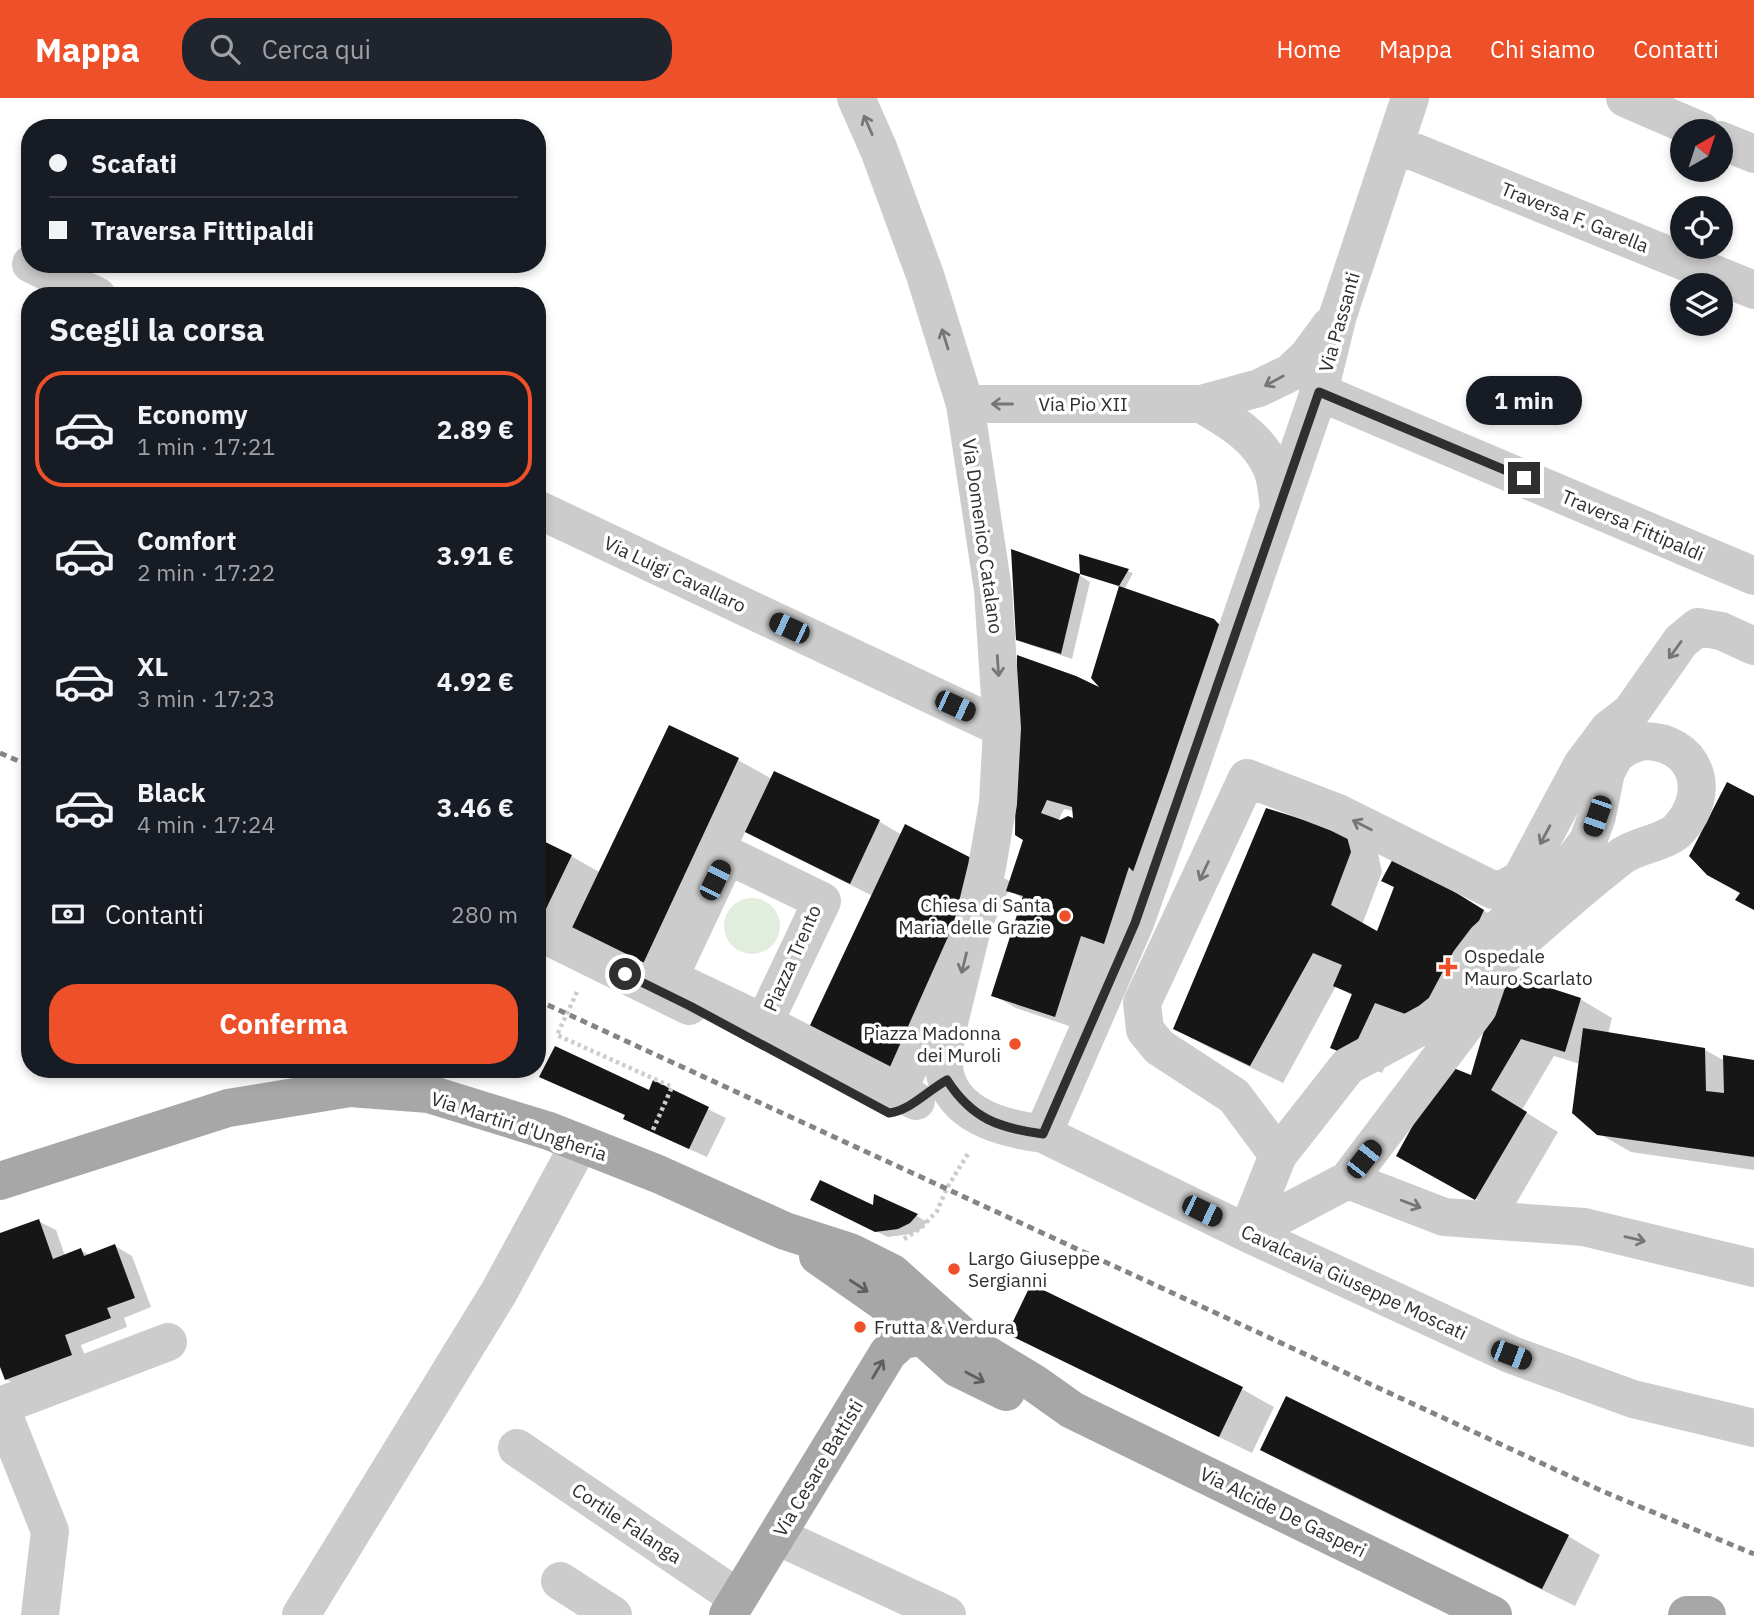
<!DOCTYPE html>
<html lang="it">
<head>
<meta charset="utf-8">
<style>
	:root { --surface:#171b24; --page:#20242c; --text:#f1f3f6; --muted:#9ea1a6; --line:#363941; --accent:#ee512a }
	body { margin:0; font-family:"IBM Plex Sans",sans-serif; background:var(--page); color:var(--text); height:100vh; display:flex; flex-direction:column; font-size:26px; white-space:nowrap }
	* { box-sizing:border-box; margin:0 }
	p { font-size:23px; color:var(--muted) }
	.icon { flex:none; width:38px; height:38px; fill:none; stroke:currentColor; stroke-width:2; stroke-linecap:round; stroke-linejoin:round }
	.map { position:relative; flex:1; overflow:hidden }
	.drawer { position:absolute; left:21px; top:189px; width:525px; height:791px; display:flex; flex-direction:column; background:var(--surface); border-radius:28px; box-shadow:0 4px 10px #0003 }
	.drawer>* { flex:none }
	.top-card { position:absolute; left:21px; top:21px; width:525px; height:154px; border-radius:28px; box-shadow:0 4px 10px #0003; display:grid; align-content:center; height:154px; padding:0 28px; background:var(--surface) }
	.needle { width:46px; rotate:39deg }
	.fabs { position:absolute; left:1670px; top:21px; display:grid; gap:14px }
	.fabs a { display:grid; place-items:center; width:63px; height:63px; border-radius:50%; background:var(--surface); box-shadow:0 4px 10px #0003; font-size:35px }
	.end { position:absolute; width:32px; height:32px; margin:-16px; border:9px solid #2f2f2f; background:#fff; box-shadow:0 0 0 4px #fff }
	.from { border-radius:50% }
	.bubble { position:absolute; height:49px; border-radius:24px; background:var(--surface); box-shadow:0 4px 10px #0003; font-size:23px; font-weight:800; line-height:49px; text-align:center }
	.car { position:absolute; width:21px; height:42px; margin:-21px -10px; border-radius:9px; box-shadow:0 0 5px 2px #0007; background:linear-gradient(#222 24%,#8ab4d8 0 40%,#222 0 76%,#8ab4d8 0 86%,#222 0) }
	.top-card b { display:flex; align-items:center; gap:24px; height:66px; font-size:26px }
	.top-card b+b { border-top:2px solid var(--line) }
	.top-card i { width:18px; height:18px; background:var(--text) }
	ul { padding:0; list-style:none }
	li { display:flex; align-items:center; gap:21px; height:116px; margin:0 14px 10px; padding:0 14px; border:4px solid transparent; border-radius:28px }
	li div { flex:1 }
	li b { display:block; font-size:26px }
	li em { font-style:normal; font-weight:800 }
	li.selected { border-color:var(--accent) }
	li>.icon { width:63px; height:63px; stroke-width:1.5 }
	h2 { padding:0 28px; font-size:32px; line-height:84px }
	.pay { display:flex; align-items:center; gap:18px; height:77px; padding:0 28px; font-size:26px }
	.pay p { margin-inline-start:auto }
	.action { display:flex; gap:14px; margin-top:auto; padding:14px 28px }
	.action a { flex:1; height:80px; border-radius:28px; background:var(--accent); color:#fff; font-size:28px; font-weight:800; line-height:80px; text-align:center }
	header { display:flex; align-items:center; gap:42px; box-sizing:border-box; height:98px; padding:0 35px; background:var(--accent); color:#fff }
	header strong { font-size:33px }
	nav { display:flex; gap:38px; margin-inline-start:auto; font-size:24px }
	.search { width:490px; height:63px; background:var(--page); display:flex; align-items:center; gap:18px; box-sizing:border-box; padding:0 24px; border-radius:28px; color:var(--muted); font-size:26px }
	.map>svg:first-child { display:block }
	.green { fill:#e1eddd }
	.shadow { fill:#0003; fill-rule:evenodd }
	.building { fill:#161616; fill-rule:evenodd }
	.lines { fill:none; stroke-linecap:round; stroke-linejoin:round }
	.path { stroke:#ccc; stroke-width:4.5; stroke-dasharray:3.5 3.5; stroke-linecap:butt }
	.minor { stroke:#ccc; stroke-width:38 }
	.major { stroke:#a7a7a7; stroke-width:38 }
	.rail { stroke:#848484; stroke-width:5; stroke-dasharray:7 5; stroke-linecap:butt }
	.oneway { stroke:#767676 }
	.oneway2 { stroke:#5f5f5f }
	.route { stroke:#2f2f2f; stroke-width:9 }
	.poi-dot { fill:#ee512a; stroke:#fff; stroke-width:2.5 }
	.labels { text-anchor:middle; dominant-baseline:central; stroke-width:7; stroke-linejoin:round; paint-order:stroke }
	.street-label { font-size:19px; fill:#2f2f2f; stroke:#fff }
	.poi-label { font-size:19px; fill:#2f2f2f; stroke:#fff; text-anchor:start }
</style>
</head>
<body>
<header>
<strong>Mappa</strong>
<div class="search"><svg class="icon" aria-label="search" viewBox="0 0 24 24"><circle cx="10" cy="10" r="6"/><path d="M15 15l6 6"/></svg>Cerca qui</div>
<nav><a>Home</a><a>Mappa</a><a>Chi siamo</a><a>Contatti</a></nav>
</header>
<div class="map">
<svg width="1754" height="1517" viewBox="0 0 1754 1517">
	<rect width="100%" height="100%" fill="#fff"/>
	<path class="green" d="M724 828a28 28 0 1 1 56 0a28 28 0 1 1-56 0Z"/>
	<path class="shadow" d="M1081,458L1133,475L1124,492L1214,523L1237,536L1078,931L1016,910L993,897L1024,801L1009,792L917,997L838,958L873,798L780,752L746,732L675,885L537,817L571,758L601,775L738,662L772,681L775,675L880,724L902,737L980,766L1011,784L1025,742L1106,595L1121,489L1082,476ZM1064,711L1074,713L1075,722L1058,723Z
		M1079,477L1090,484L1072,561L1030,547L1018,541Z
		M1346,737L1378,755L1382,774L1362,827L1378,835L1427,777L1515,832L1407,922L1382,975L1364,968L1332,949L1353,898L1336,888L1283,985L1208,949L1176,931Z
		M1503,876L1580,901L1612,920L1608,936L1705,952L1725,963L1754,964V1072L1631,1054L1598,1035L1580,966L1554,958L1522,1012L1558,1034L1508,1119L1428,1074L1472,979Z
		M541,978L649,994L654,985L726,1020L707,1059L642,1030L625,1020L627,1018Z
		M876,1099L917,1118L927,1124L921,1131L911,1136L888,1139L823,1108L875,1109Z
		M38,1123L56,1132L65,1158L80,1152L90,1157L115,1148L132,1158L151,1209L124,1220L127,1229L81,1247L88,1267L24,1291L6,1281L0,1264V1137Z
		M1010,1235L1242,1291L1274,1309L1252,1355L1042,1253Z
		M1262,1351L1568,1438L1600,1457L1575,1508L1294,1370Z"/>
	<path class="building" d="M1011,451L1080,476L1061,556L1016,542Z
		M1079,456L1129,471L1119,488L1080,476Z
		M1119,488L1214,521L1226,534L1142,783L1129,769L1104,846L1081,838L1055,919L991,898L1023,798L1006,793L1023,742L1015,737L1017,557L1076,578L1099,589L1091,580ZM1047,702L1072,709L1073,720L1068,718L1060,722L1041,715Z
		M669,627L739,660L642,868L570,834Z
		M774,673L880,722L850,786L745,734Z
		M1727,684L1754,698V812L1735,802L1740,795L1707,777L1689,758Z
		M1266,710L1346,735L1351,754L1331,807L1377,833L1394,789L1381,783L1395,757L1484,812L1439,910L1422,922L1375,905L1350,958L1330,950L1352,896L1333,888L1342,867L1313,855L1250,968L1173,931Z
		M905,726L981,765L885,980L804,940Z
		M537,740L572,757L543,817L537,814Z
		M1501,874L1581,900L1565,954L1521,941L1491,992L1527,1014L1475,1102L1396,1058L1446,967L1471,977Z
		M1583,930L1705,950L1706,993L1724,995L1723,957L1754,962V1059L1597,1037L1572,1015Z
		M555,948L649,992L653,982L709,1009L689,1051L623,1021L625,1017L539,979Z
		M820,1082L873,1107L874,1096L918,1116L910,1125L898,1131L875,1134L810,1102Z
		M39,1121L53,1161L81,1150L84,1158L115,1146L135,1200L107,1210L111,1220L65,1237L72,1257L5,1282L0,1269V1135Z
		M1031,1186L1243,1289L1219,1339L1007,1236Z
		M1286,1298L1569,1437L1542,1491L1260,1352Z"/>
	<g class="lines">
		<path class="path" d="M577,894L557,937L672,989L652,1034
			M904,1141L921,1130L937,1113L947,1090L969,1054"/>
		<path class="minor" d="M856,0L879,52L925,177L965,306L993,492L1002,630L998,705L987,769L947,933C945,949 941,967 947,983C961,1021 1008,1031 1043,1036L1247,1135L1512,1257L1633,1301L1754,1330
			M1625,0L1701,33
			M1720,42L1754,56
			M1395,46L1754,192
			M31,166L97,198
			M1319,294L1754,478
			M965,306H1201L1259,290L1290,275L1308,258L1330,228
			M1201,306C1230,323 1259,339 1272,371C1277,383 1277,397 1279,409
			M537,411L1002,630
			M1642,643C1695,642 1714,693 1679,731C1668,744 1637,747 1622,758C1580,790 1540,827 1500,861L1489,878L1478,910L1348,1082L1247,1135L1278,1057L1348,968L1429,924L1444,912L1470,863L1486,842L1572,764L1588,743L1597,718L1606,674L1615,657L1628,648Z
			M537,833L689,908
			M764,925L822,803L727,757L669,880L764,925L916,1003
			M1043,1036L1135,825L1187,678L1319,294L1338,217L1410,0
			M1278,1057L1234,998L1159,949L1145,932L1142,905L1247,680L1338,715L1493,792L1507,789L1521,781L1582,667L1609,631L1631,614L1681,543L1698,529L1721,533L1754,548
			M1348,1082L1444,1119L1584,1129L1754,1170
			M0,1308L50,1433L40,1517
			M0,1308L168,1244
			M517,1350L738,1500
			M777,1438L947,1517
			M560,1483L613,1517
			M301,1517L499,1194L580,1045"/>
		<path class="major" d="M0,1083L228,1010L350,990L429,996L549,1033L658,1076L785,1133L850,1154L892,1175L976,1250L1034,1285L1072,1312L1493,1517
			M818,1158L885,1205L957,1270L1006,1294
			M728,1517L888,1255L902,1242L921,1239
			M1687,1517H1707"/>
		<path class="rail" d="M0,655L30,668
			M537,902L1602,1393L1754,1456"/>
	</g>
	<defs><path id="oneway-shaft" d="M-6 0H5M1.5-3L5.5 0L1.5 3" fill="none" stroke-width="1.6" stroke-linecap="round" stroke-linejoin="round" transform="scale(1.75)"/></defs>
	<g class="oneway">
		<use href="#oneway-shaft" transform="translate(868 27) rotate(-114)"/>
		<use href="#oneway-shaft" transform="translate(945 241) rotate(-107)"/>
		<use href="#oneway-shaft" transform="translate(1274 283) rotate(152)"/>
		<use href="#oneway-shaft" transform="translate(1002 306) rotate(-180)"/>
		<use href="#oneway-shaft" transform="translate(1675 552) rotate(126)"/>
		<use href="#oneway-shaft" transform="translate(998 568) rotate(86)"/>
		<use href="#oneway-shaft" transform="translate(1362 727) rotate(-153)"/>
		<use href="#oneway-shaft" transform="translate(1545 737) rotate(118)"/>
		<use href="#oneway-shaft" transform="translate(1204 773) rotate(115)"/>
		<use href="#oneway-shaft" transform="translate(964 865) rotate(104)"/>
		<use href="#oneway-shaft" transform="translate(1411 1106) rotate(21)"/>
		<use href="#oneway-shaft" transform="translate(1635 1141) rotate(13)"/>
	</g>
	<g class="oneway2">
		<use href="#oneway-shaft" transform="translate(859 1188) rotate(33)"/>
		<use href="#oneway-shaft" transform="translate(878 1271) rotate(-59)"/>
		<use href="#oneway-shaft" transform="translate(975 1279) rotate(28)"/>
	</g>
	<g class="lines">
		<path class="route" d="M625,876L690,908L889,1015C911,1012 927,993 947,982C972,1021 999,1030 1043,1036L1135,825L1319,294L1524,380"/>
	</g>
	<g class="poi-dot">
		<circle cx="1065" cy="818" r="7"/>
		<path d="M1444.5 858.5h7v7h7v7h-7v7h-7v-7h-7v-7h7z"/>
		<circle cx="1015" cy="946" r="7"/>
		<circle cx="954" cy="1171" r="7"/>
		<circle cx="860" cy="1229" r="7"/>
	</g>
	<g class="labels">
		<g class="street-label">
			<text transform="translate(1575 119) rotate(22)">Traversa F. Garella</text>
			<text transform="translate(1339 224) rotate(-74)">Via Passanti</text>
			<text x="1083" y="306">Via Pio XII</text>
			<text transform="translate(1633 427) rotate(23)">Traversa Fittipaldi</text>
			<text transform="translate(983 438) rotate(82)">Via Domenico Catalano</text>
			<text transform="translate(675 476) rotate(25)">Via Luigi Cavallaro</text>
			<text transform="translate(792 860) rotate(-66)">Piazza Trento</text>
			<text transform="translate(519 1028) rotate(18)">Via Martiri d'Ungheria</text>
			<text transform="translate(1354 1184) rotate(25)">Cavalcavia Giuseppe Moscati</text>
			<text transform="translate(818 1370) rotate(-59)">Via Cesare Battisti</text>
			<text transform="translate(1283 1414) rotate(26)">Via Alcide De Gasperi</text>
			<text transform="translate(627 1425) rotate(34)">Cortile Falanga</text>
		</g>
		<g class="poi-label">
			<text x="1051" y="807" text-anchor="end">Chiesa di Santa<tspan x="1051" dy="22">Maria delle Grazie</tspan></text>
			<text x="1464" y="858">Ospedale<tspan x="1464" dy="22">Mauro Scarlato</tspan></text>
			<text x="1001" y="935" text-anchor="end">Piazza Madonna<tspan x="1001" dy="22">dei Muroli</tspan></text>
			<text x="968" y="1160">Largo Giuseppe<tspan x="968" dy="22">Sergianni</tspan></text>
			<text x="874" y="1229">Frutta &amp; Verdura</text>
		</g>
	</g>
</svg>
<div class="fabs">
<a><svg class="needle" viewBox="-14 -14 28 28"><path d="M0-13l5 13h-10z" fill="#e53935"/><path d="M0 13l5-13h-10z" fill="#9ea1a6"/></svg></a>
<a><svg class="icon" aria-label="locate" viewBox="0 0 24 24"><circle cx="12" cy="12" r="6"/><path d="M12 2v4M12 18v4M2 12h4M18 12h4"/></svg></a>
<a><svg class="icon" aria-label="layers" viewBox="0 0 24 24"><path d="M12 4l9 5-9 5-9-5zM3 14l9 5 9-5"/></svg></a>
</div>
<i class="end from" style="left:625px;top:876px"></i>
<i class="end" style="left:1524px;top:380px"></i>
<div class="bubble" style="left:1466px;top:278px;width:116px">1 min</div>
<i class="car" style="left:789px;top:530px;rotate:295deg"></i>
<i class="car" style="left:955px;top:608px;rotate:115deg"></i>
<i class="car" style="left:1597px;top:718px;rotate:199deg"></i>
<i class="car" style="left:715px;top:782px;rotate:26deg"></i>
<i class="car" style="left:1364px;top:1061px;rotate:38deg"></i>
<i class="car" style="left:1202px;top:1113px;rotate:116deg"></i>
<i class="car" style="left:1511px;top:1257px;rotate:111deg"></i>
<div class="top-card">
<b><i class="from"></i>Scafati</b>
<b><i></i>Traversa Fittipaldi</b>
</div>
<section class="drawer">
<h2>Scegli la corsa</h2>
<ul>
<li class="selected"><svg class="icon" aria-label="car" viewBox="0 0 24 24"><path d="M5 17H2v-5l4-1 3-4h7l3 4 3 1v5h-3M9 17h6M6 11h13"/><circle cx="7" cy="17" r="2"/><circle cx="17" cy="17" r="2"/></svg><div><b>Economy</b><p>1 min · 17:21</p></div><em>2.89 €</em></li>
<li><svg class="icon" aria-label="car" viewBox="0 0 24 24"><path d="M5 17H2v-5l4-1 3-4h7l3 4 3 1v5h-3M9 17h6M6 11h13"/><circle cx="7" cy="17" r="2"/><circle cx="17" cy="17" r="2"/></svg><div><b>Comfort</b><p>2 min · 17:22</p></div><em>3.91 €</em></li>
<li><svg class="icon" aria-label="car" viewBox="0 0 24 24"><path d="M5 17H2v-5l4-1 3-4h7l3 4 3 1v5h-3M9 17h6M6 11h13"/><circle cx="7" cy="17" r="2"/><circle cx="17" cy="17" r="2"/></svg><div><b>XL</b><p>3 min · 17:23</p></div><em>4.92 €</em></li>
<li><svg class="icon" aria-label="car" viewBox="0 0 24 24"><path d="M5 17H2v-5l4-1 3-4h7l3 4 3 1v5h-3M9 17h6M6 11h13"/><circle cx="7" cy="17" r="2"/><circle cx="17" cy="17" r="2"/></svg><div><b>Black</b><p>4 min · 17:24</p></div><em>3.46 €</em></li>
</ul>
<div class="pay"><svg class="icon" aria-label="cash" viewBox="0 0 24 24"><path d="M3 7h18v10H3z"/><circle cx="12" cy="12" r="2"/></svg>Contanti<p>280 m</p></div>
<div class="action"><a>Conferma</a></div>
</section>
</div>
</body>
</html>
